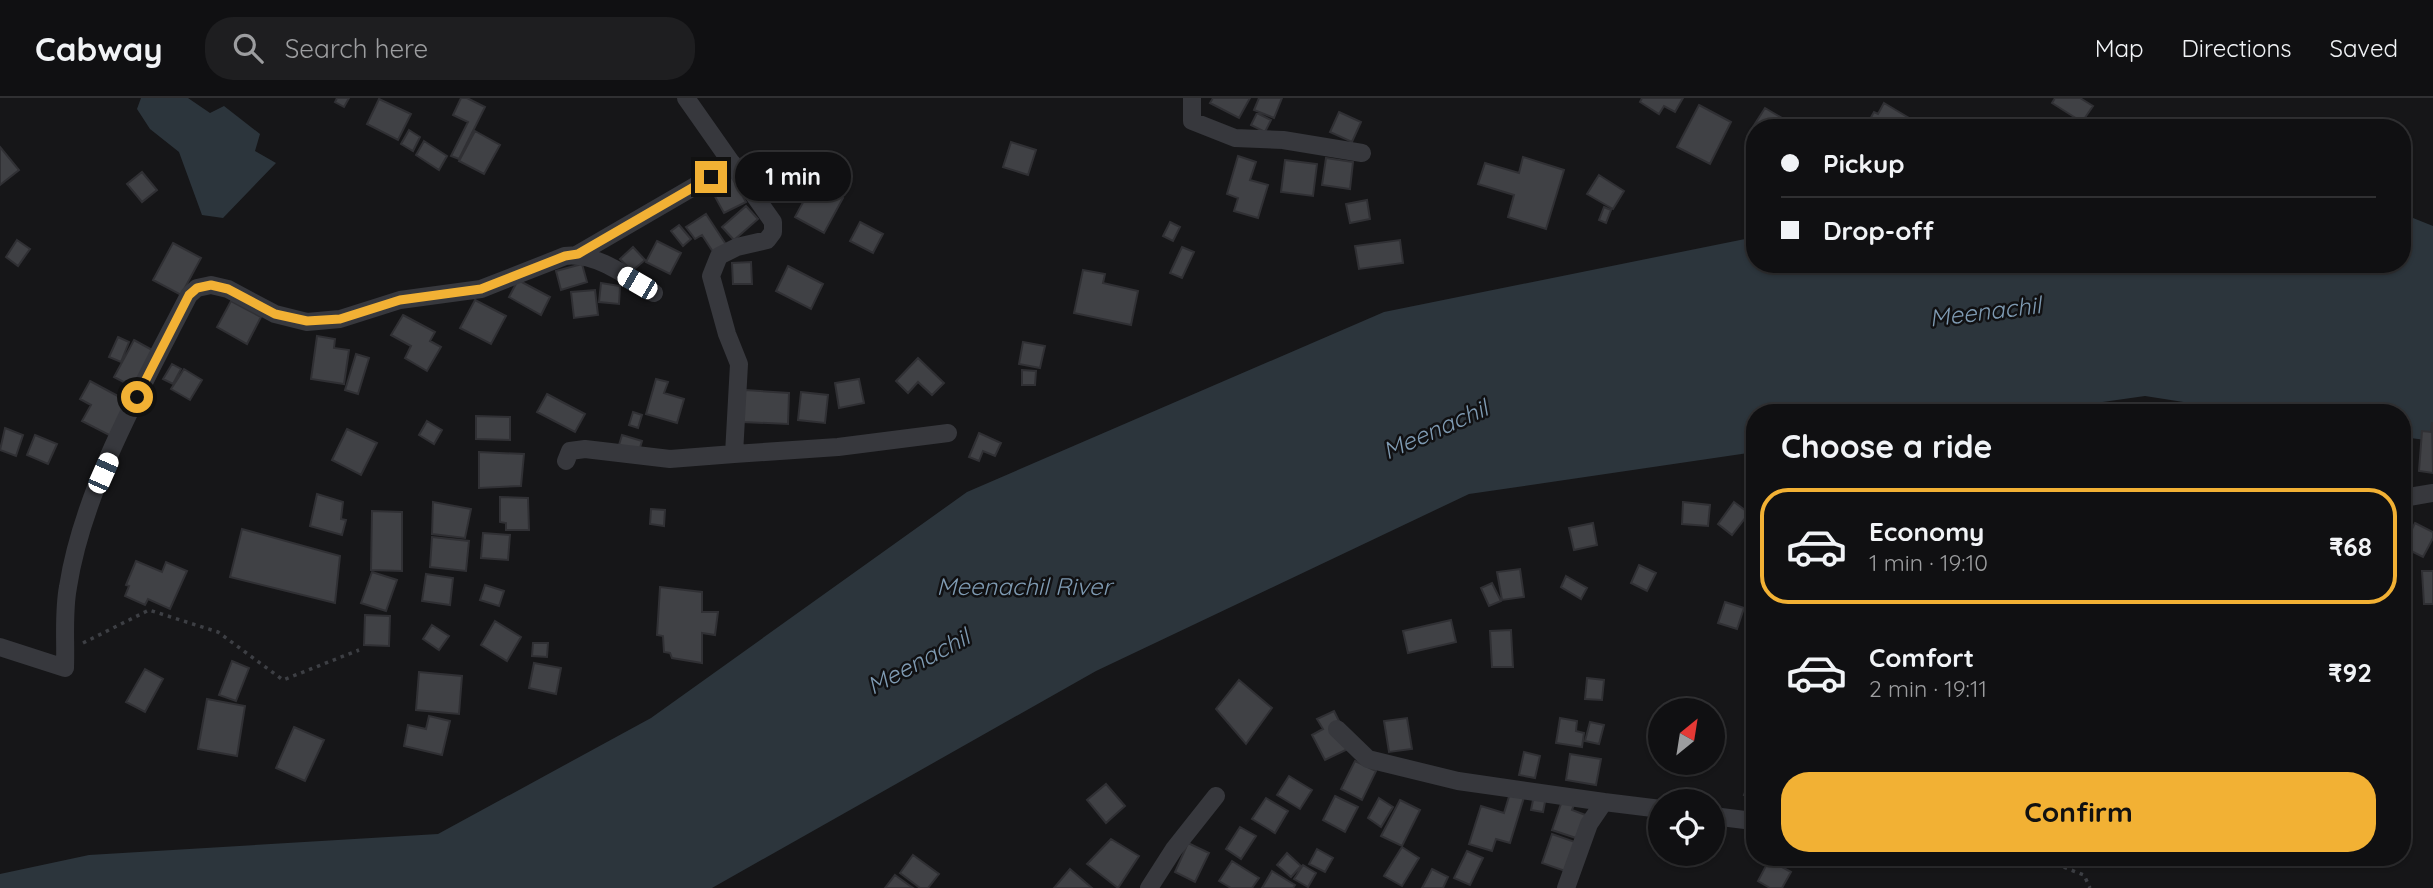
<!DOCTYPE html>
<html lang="en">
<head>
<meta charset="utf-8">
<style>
	:root { --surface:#101012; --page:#1e1e20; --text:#f1f3f6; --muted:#9c9d9f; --line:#303032; --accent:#f2b134 }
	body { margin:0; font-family:Quicksand,sans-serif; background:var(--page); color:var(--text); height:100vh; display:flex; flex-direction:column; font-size:26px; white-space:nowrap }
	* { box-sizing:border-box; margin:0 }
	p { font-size:23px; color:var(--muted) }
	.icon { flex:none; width:38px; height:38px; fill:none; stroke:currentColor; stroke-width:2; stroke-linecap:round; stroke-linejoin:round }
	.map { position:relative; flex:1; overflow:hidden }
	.details { position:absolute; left:1746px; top:306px; width:665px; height:462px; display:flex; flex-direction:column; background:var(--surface); border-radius:28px; box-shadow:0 2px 5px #0004,0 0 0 2px var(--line) }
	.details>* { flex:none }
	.top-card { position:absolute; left:1746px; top:21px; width:665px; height:154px; border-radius:28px; box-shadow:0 2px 5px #0004,0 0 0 2px var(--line); display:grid; align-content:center; height:154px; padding:0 35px; background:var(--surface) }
	.needle { width:46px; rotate:30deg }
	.buttons { position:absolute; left:1648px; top:600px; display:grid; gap:14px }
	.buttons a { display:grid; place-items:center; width:77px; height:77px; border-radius:50%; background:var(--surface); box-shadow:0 2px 5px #0004,0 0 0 2px var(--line); font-size:35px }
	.end { position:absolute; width:32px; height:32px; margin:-16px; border:9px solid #f2b134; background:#111; box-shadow:0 0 0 4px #111 }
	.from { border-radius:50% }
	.bubble { position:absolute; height:49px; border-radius:24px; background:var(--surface); box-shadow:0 2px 5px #0004,0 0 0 2px var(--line); font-size:23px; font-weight:700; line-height:49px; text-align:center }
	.car { position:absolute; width:21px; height:42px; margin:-21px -10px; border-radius:9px; box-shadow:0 0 5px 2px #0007; background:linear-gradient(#fff 24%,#345 0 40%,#fff 0 76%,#345 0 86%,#fff 0) }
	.top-card b { display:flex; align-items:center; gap:24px; height:66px; font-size:26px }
	.top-card b+b { border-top:2px solid var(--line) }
	.top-card i { width:18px; height:18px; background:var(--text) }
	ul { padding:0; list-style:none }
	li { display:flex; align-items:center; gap:21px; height:116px; margin:0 14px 10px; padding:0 21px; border:4px solid transparent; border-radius:28px }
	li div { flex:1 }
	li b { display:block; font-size:26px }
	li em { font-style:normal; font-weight:700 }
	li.selected { border-color:var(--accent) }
	li>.icon { width:63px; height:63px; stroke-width:1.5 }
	h2 { padding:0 35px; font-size:32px; line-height:84px }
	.cta { display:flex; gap:14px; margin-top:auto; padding:14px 35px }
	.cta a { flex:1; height:80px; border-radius:28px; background:var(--accent); color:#111; font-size:28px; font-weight:700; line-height:80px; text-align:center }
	header { display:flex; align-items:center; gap:42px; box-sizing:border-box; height:98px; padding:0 35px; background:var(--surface); border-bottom:2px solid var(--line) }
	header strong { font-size:33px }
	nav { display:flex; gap:38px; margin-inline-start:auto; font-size:24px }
	.search { width:490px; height:63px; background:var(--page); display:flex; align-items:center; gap:18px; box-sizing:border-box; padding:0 24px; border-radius:28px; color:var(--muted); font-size:26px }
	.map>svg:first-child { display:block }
	.water { fill:#2c353c }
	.building { fill:#404145; stroke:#303034; stroke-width:2 }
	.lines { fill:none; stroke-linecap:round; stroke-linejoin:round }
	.path { stroke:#3d3f44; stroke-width:3.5; stroke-dasharray:3.5 5; stroke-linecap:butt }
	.street { stroke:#37383d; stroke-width:18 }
	.route { stroke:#f2b134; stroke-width:9 }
	.labels { text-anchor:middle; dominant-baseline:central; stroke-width:5; stroke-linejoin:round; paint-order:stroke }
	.water-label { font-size:24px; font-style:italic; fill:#7f9bb3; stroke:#111113 }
</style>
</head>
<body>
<header>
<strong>Cabway</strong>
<div class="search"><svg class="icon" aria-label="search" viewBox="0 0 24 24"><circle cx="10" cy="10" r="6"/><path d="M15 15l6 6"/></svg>Search here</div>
<nav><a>Map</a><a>Directions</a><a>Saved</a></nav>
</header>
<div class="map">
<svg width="2433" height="790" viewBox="0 0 2433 790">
	<rect width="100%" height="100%" fill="#161618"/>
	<path class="water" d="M141,0H188L210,15L224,8L260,36L255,53L276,65L223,120L202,117L179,54L150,31L137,11Z
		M2403,116L2433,128V343L2403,339V315H2254L2145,298L2024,315H1755V354L1469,396L1096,573L712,790H0V776L89,757L438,736L651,620L967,394L1384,214L1755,139V166H2403Z"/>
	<path class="building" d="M337,0H349L344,9L335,4Z
		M461,0H467L485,9L459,61L451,58L468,24L453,17Z
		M1213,0H1250L1239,20L1210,5Z
		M1259,0H1282L1274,20L1254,12Z
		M1642,0H1683L1675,14L1664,8L1659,16L1640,4Z
		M2055,0H2080L2093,8L2082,24L2052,5Z
		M379,1L411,16L398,42L367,26Z
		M1884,5L1924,29L1923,30H1865L1874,14L1878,16Z
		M1699,7L1731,24L1710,66L1677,49Z
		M1765,10L1787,23L1782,30H1755V35L1751,32Z
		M1339,14L1361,24L1352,44L1330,34Z
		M1257,15L1271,22L1265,34L1251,27Z
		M409,32L420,39L413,53L401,46Z
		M475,33L500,47L484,76L459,63Z
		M424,43L447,58L439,72L416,57Z
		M1011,44L1036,52L1028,77L1003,69Z
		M0,49L19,72L0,87Z
		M1238,58L1256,64L1250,82L1268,87L1258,120L1234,113L1238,100L1227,96Z
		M1523,59L1564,72L1546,131L1508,119L1514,97L1478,86L1485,65L1519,75Z
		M1326,60L1353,64L1350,91L1322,87Z
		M1285,62L1317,66L1313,98L1281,94Z
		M784,69L801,87L786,102L769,84Z
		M142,74L157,92L142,104L127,86Z
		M729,74L746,104L724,115L708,86Z
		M1599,77L1624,93L1613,111L1587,96Z
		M814,84L843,100L824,135L795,119Z
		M1367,102L1370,121L1350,125L1346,106Z
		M746,108L758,121L734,142L722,129Z
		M1604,109L1611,112L1606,125L1599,122Z
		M706,116L727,148L715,157L702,137L695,141L686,129Z
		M860,124L883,136L873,155L850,143Z
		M1170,124L1180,129L1173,143L1163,138Z
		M679,127L691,141L683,148L671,133Z
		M17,142L30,151L18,168L6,159Z
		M1400,142L1403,165L1359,171L1355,148Z
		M657,143L681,155L670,176L646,164Z
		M173,145L201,160L181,197L153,182Z
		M633,149L645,162L632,173L620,161Z
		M1182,149L1194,154L1182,180L1170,175Z
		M751,164L752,186H733L732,165Z
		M582,166L587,184L561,192L556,173Z
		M788,168L823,186L811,211L776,193Z
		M1083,172L1105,176L1103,185L1138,193L1131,227L1074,215Z
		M518,182L550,199L541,217L509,199Z
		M601,185L620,188L619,206L599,204Z
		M595,192L598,217L574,220L571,194Z
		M475,202L506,218L491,246L460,230Z
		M231,203L261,219L247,246L217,229Z
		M403,217L435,234L430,243L441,249L427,273L405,260L411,248L391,237Z
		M317,238L335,241L334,250L349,252L344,286L311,281Z
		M118,239L129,244L121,264L109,259Z
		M134,242L154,253L135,290L114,279Z
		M1023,244L1045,248L1040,270L1019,266Z
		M356,256L369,260L358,296L345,292Z
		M918,260L944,285L932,297L918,284L908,295L896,283Z
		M172,266L181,271L173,286L163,281Z
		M184,271L202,282L190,302L171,291Z
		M1022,272L1036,273L1035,287H1022Z
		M656,281L668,284L664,295L684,301L677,325L646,316Z
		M859,281L864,305L839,310L835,285Z
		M90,283L129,304L111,338L82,323L91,307L80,301Z
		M745,292L789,295L788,326L743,324Z
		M801,294L828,297L825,325L798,322Z
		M547,296L585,316L575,334L537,314Z
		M633,314L642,317L638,330L629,327Z
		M476,318L510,319V342L476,341Z
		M427,323L442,332L434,346L419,337Z
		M2432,324L2433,375L2419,373L2422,333L2431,334Z
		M5,330L23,337L16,358L0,352Z
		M347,331L377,345L361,377L332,362Z
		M979,335L1001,345L995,358L983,353L979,363L969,359Z
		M35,337L57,346L48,366L27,357Z
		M622,337L642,343L639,353L619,347Z
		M479,354L524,356L521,388L479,390Z
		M317,396L343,404L341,421L346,422L342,437L310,428Z
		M500,399L528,400L529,432H506V425L500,424Z
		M433,404L471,411L465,440L432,436Z
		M1683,404L1710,407L1708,428L1682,426Z
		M1734,404L1749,415L1732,437L1718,426Z
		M651,411L665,412L664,428L650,426Z
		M372,413L402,414V473L371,472Z
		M2403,418L2409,420L2403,443Z
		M1593,425L1597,447L1574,452L1569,430Z
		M2415,425L2433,434V440L2423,459L2403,449Z
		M242,431L340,458L335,505L230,479Z
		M483,435L510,437L508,462L481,460Z
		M432,439L469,443L466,473L430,469Z
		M136,463L162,474L166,464L187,473L170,511L148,501L145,507L125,498L129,488L126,487Z
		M1639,467L1656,475L1647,493L1631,485Z
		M1520,471L1524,499L1502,502L1497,474Z
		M2422,473H2433V506H2424Z
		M372,474L397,482L386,513L361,505Z
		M426,476L453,480L450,507L422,503Z
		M1566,478L1587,490L1581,501L1561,489Z
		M1492,485L1501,503L1489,508L1481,490Z
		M485,487L504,493L499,508L480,502Z
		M660,489L702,494V514H718L715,537L702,535V565L672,560L670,555L664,554L663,538L657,537Z
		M1725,504L1744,510L1737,531L1718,525Z
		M365,517L390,518L389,548L364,547Z
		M1451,522L1456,544L1408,555L1403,533Z
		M495,523L521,539L507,563L481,547Z
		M432,527L449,538L439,552L423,541Z
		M1511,532L1513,569H1492L1490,533Z
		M533,545H548L547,559L532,558Z
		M232,563L249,570L236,603L219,597Z
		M534,565L561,570L556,596L529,590Z
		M145,571L163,581L145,614L126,604Z
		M419,574L462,578L459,616L416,612Z
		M1587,580L1604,582L1602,602L1585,601Z
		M1239,582L1272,610L1246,646L1216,611Z
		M207,601L245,608L237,658L198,651Z
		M1334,613L1352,649L1325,662L1312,637L1323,631L1317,621Z
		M429,618L450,623L442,657L404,648L408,627L426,631Z
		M1407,620L1412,651L1389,654L1384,623Z
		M1560,620L1577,623L1576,633L1584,635L1582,649L1556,645Z
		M1590,624L1604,627L1599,646L1585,643Z
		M294,629L324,642L305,683L276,670Z
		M1524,654L1540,658L1535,680L1519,677Z
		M1570,656L1601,661L1596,687L1566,682Z
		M1355,663L1376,673L1362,702L1341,691Z
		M1751,677L1755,678V700L1744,697Z
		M1289,678L1312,692L1300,711L1277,697Z
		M1106,686L1125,708L1106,725L1087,702Z
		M1511,692L1525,696L1510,745L1496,741L1492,753L1469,746L1481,708L1504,715Z
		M1534,697L1546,699L1543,714L1531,712Z
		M1335,698L1358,709L1345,734L1323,722Z
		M1266,700L1288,713L1275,735L1252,721Z
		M1379,700L1393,709L1381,729L1368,720Z
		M1563,700L1575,704L1572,712L1596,721L1576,740L1552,732Z
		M1400,702L1420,712L1402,748L1381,738Z
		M1240,729L1256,738L1241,761L1226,751Z
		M1552,736L1578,745L1568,774L1542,765Z
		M1111,741L1139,758L1118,790L1087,766Z
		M1188,745L1209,755L1195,784L1175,774Z
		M1402,749L1419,760L1402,788L1384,778Z
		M1317,751L1333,760L1325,774L1309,766Z
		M1467,753L1483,760L1470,787L1454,780Z
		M1287,755L1301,768L1291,779L1277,767Z
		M913,757L939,776L928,790H920L900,775Z
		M1769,762L1791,774L1782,790H1770L1758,783Z
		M1232,763L1259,780L1252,790H1231L1219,783Z
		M1303,767L1316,775L1308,789L1294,781Z
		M1070,771L1092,790H1054Z
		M1432,771L1448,779L1443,790H1422Z
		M1272,773L1295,787L1293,790H1262Z
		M895,777L913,790H885Z"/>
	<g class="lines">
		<path class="path" d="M83,545L149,512L218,534L283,582L359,552
			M2040,760L2084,777L2090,790"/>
		<path class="street" d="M686,0L773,124V134L767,142L737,149L719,158L711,178L727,236L739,266L734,356L838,349L948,335
			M1192,0V23L1235,40L1283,42L1362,55
			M578,156L733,66
			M566,363L570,353L585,351L670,361L734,356
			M2403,400L2433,395
			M0,549L65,570C66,543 63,515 68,489C83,391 144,285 189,197L197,190L211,187L228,191L275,216L307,224L340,221L400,202L481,191L565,158C596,154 628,179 654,195
			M1337,631L1368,661L1458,683L1604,704
			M1713,718L1745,722L1755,718
			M1149,790L1174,751L1216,698
			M1566,790L1589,726L1604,704L1661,711"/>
	</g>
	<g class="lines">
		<path class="route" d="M137,299L189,197L197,190L211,187L228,191L275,216L307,223L340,221L400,202L481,191L565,158L578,156L711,79"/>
	</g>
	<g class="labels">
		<g class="water-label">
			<text transform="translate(1985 213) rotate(-7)">Meenachil</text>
			<text transform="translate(1435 331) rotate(-24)">Meenachil</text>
			<text x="1024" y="488">Meenachil River</text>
			<text transform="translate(918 563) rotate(-28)">Meenachil</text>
		</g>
	</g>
</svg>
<div class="buttons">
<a><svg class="needle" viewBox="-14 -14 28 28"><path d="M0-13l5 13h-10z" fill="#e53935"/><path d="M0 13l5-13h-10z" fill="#9c9d9f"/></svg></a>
<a><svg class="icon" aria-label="locate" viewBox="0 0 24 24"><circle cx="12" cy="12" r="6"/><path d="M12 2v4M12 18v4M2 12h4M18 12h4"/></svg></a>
</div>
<i class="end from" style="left:137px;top:299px"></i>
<i class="end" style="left:711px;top:79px"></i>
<div class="bubble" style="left:735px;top:54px;width:116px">1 min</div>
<i class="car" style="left:637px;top:185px;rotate:300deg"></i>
<i class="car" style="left:103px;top:375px;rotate:24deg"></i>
<div class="top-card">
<b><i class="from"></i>Pickup</b>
<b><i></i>Drop-off</b>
</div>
<section class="details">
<h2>Choose a ride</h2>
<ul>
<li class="selected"><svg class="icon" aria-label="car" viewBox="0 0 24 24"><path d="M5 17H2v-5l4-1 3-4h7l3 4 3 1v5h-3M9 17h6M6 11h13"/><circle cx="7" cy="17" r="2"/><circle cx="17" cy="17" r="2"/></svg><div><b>Economy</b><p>1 min · 19:10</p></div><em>₹68</em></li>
<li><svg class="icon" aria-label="car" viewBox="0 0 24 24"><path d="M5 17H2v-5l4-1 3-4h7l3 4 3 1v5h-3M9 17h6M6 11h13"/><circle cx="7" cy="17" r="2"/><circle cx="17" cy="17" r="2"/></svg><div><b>Comfort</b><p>2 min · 19:11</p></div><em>₹92</em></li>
</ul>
<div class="cta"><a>Confirm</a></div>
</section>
</div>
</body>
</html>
